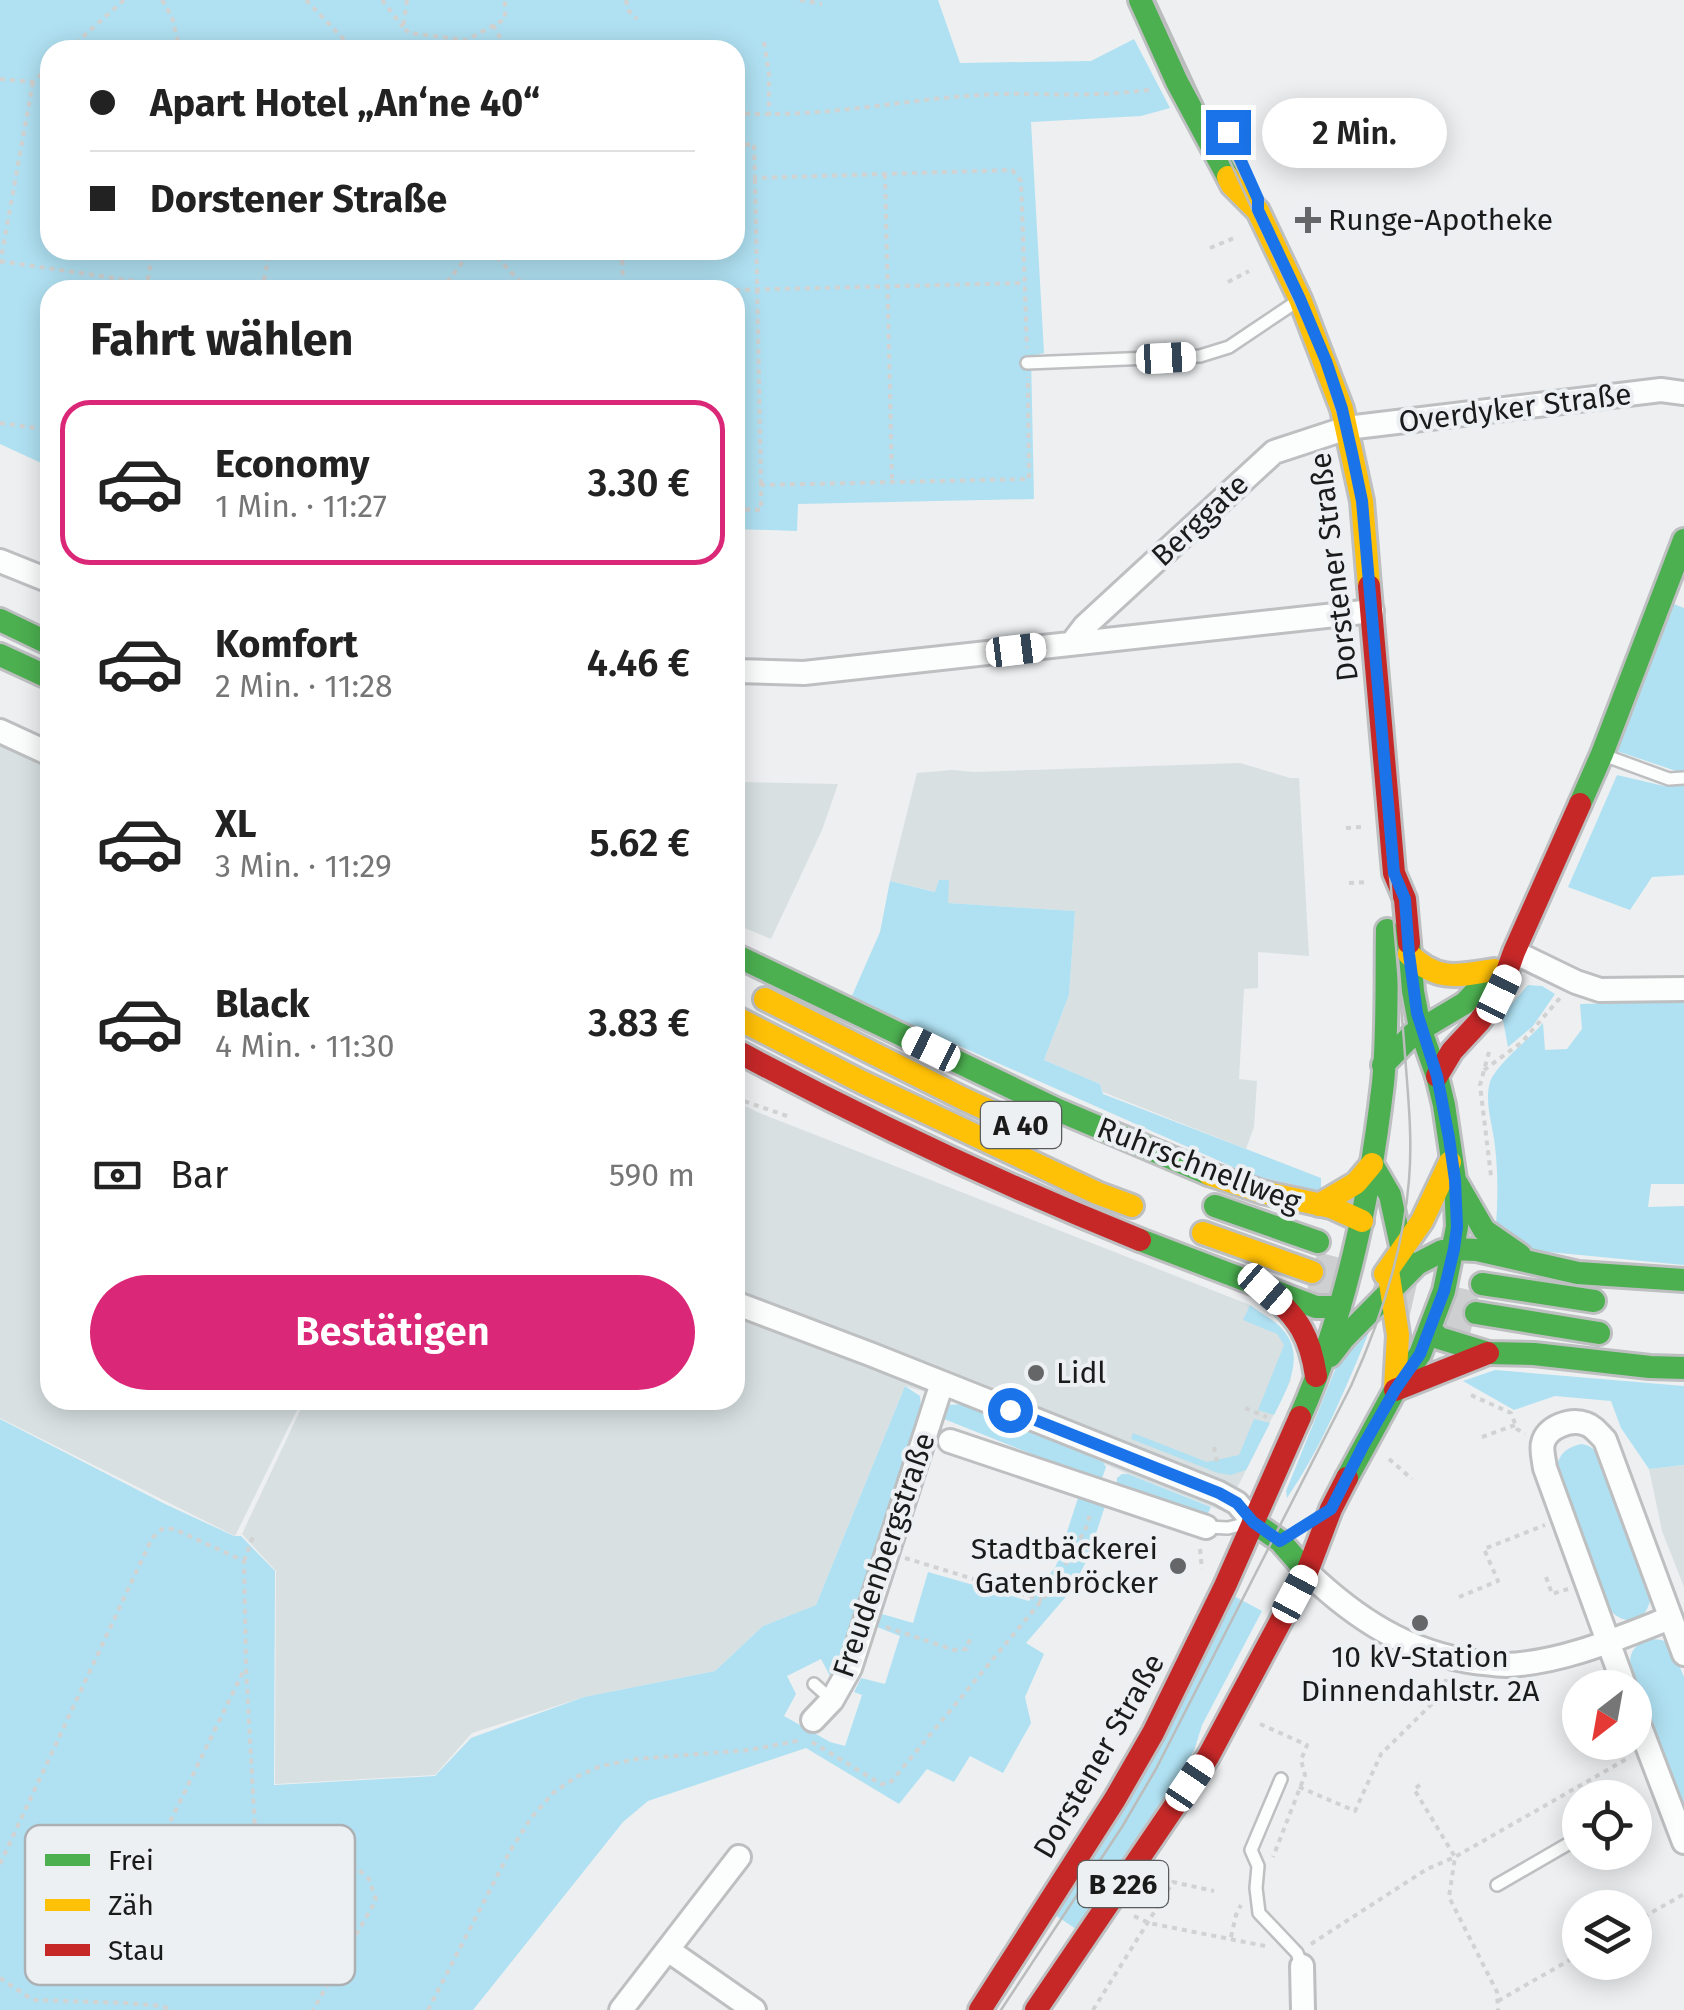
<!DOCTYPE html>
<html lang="de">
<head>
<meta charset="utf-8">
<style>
	:root { --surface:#fff; --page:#f6f6f6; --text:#222; --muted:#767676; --line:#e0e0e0; --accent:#db2777 }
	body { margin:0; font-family:"Fira Sans",sans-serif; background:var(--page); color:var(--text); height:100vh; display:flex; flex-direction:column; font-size:38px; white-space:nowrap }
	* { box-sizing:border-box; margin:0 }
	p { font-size:32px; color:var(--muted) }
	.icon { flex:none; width:55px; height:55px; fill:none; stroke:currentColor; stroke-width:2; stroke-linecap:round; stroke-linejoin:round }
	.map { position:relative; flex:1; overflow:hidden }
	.side { position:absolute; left:40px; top:280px; width:705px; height:1130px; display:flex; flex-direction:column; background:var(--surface); border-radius:30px; box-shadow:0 5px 25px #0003 }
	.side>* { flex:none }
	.guide { position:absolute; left:40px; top:40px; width:705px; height:220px; border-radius:30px; box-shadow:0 5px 25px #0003; display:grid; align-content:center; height:220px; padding:0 50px; background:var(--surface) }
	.needle { width:65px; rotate:211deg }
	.buttons { position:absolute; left:1562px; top:1670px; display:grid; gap:20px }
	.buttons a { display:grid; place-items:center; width:90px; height:90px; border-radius:50%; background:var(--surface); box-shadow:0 5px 25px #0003; font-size:50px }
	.end { position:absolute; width:45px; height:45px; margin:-22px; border:12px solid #1a73e8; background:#fff; box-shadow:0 0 0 5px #fff }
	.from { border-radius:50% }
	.bubble { position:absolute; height:70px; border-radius:35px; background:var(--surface); box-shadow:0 5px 25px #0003; font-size:32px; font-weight:600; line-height:70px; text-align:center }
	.car { position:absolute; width:30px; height:60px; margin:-30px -15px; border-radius:12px; box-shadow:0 0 8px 2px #0007; background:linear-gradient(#fff 24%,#345 0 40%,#fff 0 76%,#345 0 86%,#fff 0) }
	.guide b { display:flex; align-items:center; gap:35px; height:95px; font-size:38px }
	.guide b+b { border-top:2px solid var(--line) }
	.guide i { width:25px; height:25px; background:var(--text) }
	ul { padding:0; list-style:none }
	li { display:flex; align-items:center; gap:30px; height:165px; margin:0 20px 15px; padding:0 30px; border:5px solid transparent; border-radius:30px }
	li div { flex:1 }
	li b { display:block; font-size:38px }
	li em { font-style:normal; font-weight:600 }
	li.on { border-color:var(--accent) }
	li>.icon { width:90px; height:90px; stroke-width:1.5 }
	h2 { padding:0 50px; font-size:45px; line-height:120px }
	.pay { display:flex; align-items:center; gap:25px; height:110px; padding:0 50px; font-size:38px }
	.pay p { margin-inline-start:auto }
	.button { display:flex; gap:20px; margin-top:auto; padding:20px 50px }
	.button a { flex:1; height:115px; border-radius:60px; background:var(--accent); color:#fff; font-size:40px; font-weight:600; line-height:115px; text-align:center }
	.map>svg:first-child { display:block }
	.built { fill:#d8e0e2 }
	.green { fill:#b0e1f2; fill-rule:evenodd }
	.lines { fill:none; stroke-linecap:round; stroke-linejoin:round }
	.highway-tunnel { stroke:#cdcfd1; stroke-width:42; stroke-dasharray:42 21; stroke-linecap:butt }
	.lane-casing { stroke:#bdbfc0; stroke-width:16 }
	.street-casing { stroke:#bdbfc0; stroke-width:28 }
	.fast-casing { stroke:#bdbfc0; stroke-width:28 }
	.slow-casing { stroke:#bdbfc0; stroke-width:28 }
	.jam-casing { stroke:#bdbfc0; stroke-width:28 }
	.path { stroke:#d1d2d2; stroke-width:4; stroke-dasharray:5 5; stroke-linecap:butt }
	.lane { stroke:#fcfdfd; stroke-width:11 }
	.street { stroke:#fcfdfd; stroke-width:22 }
	.fast { stroke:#4caf50; stroke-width:22 }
	.slow { stroke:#ffc107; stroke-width:22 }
	.jam { stroke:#c62828; stroke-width:22 }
	.tram { stroke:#bbbcbc; stroke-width:2.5 }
	.route { stroke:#1a73e8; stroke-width:12 }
	.poi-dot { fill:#646667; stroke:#ecf0f2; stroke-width:4 }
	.labels { text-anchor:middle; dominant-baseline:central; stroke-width:8; stroke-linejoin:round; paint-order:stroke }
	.shield { fill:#ecf0f2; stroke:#595c5c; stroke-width:2.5 }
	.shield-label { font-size:28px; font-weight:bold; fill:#1a1c1c }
	.poi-label { font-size:30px; fill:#1a1c1c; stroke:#ecf0f2; text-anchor:start }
	.street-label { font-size:30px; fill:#1a1c1c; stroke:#ecf0f2 }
	.key { fill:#ecf0f2; stroke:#adb0b2; stroke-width:2.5 }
	.key-label { font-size:28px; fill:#1a1c1c }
</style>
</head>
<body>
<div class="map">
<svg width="1684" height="2010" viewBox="0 0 1684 2010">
	<rect width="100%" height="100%" fill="#edeff1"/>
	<path class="built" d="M0,744L50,767V1400H302L235,1536L0,1418Z
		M1240,763L1290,778H1299L1309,956L1258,952V988L1244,989L1239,1079L1257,1081L1254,1127L1246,1149L1103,1092L1100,1084L1044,1060L1069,995L1075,911L947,903L948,880L936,892L890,881L917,773L952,770L975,772Z
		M735,782L838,784L822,830L771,939L735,924Z
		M735,1101L757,1112L1250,1305L1283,1330L1291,1380L1225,1512L1128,1474L966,1404L905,1386L816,1605L763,1626L715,1671L584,1697L472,1733L435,1775L275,1784L276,1571L242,1534L305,1400H735Z
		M1684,1465V1587L1662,1531L1649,1469Z"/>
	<path class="green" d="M0,0H938L960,63L1091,61L1134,39L1170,108L1141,116L1031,122L1044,353L1031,356L1034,499L798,504L797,531L735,529V290H50V467L0,444ZM50,50H735V250H50Z
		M1669,602L1684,608V772H1679L1614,750Z
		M1617,775L1664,786H1684V875L1652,877L1630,910L1568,887Z
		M939,880H949L948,903L1075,911L1069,995L1044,1060L1100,1084L1103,1094L1321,1178V1191L1251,1175L851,998L880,932L890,881L935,892Z
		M1528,985L1542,986L1555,994L1533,1026L1508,1047L1502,1015Z
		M1684,1002V1184H1651L1648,1207L1684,1206V1265L1528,1250L1496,1226C1498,1199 1498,1172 1495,1146C1493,1126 1484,1102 1490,1082C1496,1065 1530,1038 1543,1023L1545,1050L1567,1049L1582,1029L1580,1004Z
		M1250,1305C1260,1313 1275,1320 1283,1330C1306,1356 1287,1389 1274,1415L1258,1410L1284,1345L1277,1334L1243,1320Z
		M1371,1327C1348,1383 1321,1449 1287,1498L1286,1491L1341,1355Z
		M1495,1370L1684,1386V1465L1649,1469L1621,1428L1611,1401L1555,1396L1514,1410L1463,1381Z
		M905,1386L920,1396L922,1418L845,1655L836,1671L830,1676L821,1659L787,1676L796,1694L784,1716L830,1742L845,1746L862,1695L854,1692L861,1678L885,1684L900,1636L877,1627L882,1614L913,1623L928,1572L1029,1601L1056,1566L1078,1498L1105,1506L1088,1558L1070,1592L1026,1643L1044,1654L1025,1697L1031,1723L1003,1773L970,1756L954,1782L927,1769L899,1804L806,1748L648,1801L623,1822L473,2010H0V1419L165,1504L234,1536H241L275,1571L274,1785L435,1776L471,1738L584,1697L715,1671L763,1626L816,1605Z
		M966,1404L1103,1462L1106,1467L1100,1484L1074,1477L1062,1466L939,1417L946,1405Z
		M1254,1419L1270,1423L1246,1470L1231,1475L1218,1473L1131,1439L1133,1433L1207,1462L1239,1455Z
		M1582,1444L1589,1446L1600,1454L1651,1589C1652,1621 1625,1632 1606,1605L1557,1473C1556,1456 1566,1447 1582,1444Z
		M1122,1474H1128L1211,1507L1205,1520L1116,1489L1117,1478Z
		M1234,1596L1262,1611L1202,1725L1194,1751L1079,1931L1052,1913Z
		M1652,1639L1662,1640L1670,1644L1684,1677V1813L1631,1672C1628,1653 1633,1644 1652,1639Z"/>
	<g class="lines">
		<path class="highway-tunnel" d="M1312,1272L1392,1294L1476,1313"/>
		<g class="lane-casing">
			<path id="lane" d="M1027,363L1200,356L1229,347L1293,304
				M1606,756L1669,779L1684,778
				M1206,1527L1228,1528L1244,1524
				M814,1684L832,1700
				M1281,1779L1251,1850L1258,1866L1256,1888L1259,1913L1297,1953L1302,1966
				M1497,1885L1580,1837"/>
		</g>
		<g class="street-casing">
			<path id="street" d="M0,561L50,581
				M1072,643L1085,626L1274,452L1347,428L1661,390L1684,393
				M735,671L804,673L1372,611
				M0,731L50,754
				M1514,952L1576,982L1600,990L1684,989
				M735,1303L870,1354L1219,1493L1237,1503L1253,1522
				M950,1441L1206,1527
				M1307,1572C1355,1618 1408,1653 1475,1662C1485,1663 1496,1665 1506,1665C1562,1663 1619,1638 1670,1618
				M1625,1688L1545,1468C1544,1460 1541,1450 1543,1443C1547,1427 1571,1418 1586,1424C1593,1426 1599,1434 1605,1440L1684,1654
				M1635,1714L1684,1842
				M813,1720L832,1700L850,1668L942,1383
				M668,1950L754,2010
				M1302,1966L1303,2010
				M621,2010L739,1857"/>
		</g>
		<g class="fast-casing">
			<path id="fast" d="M1140,0L1177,82L1228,177
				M0,620L50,644
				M0,655L50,678
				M1580,804L1602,754L1684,540
				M735,955L1058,1110L1209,1174
				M1383,1065L1413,1034L1465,1003L1490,976
				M1372,1164L1390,1195L1406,1269
				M1455,1180L1484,1230L1520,1255
				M1215,1206L1318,1242
				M1140,1240L1316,1307H1340
				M1454,1249L1477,1250L1578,1273L1684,1280
				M1482,1284L1594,1301
				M1476,1313L1599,1333
				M1431,1330L1439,1338L1488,1353L1534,1354L1650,1367L1684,1368
				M1330,1356L1344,1338L1417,1264L1442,1251L1454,1249
				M1300,1417C1346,1313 1370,1197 1383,1083C1388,1033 1386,981 1387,930
				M1347,1478L1395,1390L1420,1354L1444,1291L1457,1227L1455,1180L1444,1105L1437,1076L1420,1028L1413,991L1409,943
				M1253,1522L1280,1541L1307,1572"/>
		</g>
		<g class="slow-casing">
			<path id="slow" d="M1228,177L1232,185L1258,211L1300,299L1342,409L1362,501L1369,586
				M1409,954C1437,982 1458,976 1494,970
				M765,999L964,1099L1025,1127
				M735,1017L862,1082L1097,1193L1132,1206
				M1209,1174L1262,1192L1331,1207L1362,1221
				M1319,1205L1356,1183L1372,1164
				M1203,1233L1312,1272
				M1388,1270L1398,1335L1395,1389
				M1385,1274L1422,1221L1450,1162"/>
		</g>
		<g class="jam-casing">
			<path id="jam" d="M1369,586L1394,873L1405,899L1409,943
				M735,1050C867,1121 1001,1184 1140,1240
				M1437,1076L1452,1051L1479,1022L1499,994L1514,952L1580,804
				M1269,1292C1299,1319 1310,1336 1316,1376
				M1395,1390L1488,1353
				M980,2010L1115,1799L1153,1733L1225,1586L1300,1417
				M1036,2010L1208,1757L1307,1572L1331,1509L1347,1478"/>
		</g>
		<path class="path" d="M162,0L172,17L180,50
			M306,0L354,50
			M382,0L403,27
			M407,0L403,27L409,33L467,40L505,19V0
			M626,0L628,10L637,19
			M800,0L822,4
			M493,25L507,50
			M764,42L769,74V115
			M68,50L124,0
			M0,79L33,82L50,66
			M735,113C817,119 898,100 980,95C1018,92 1057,96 1095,94C1113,94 1131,92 1149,90
			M735,145L754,144L755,178L1012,170L1021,181L1027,348
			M885,174L892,483
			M755,179L761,485
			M1210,248L1234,238
			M490,250L528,290
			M622,250L623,290
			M0,261L147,283
			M0,264L33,82
			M1228,282L1249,271
			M146,290L153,250
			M262,290L270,250
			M441,290L472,250
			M735,290L1023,283
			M0,423L50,430
			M735,509L761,510V485L1029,479L1028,377
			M1346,828L1361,827
			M1349,883L1369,882
			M1489,1052L1480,1085L1491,1176
			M1484,1070L1522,1042L1560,998
			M735,1098L787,1116
			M1471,1395L1511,1413L1517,1429L1525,1434
			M1245,1408L1267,1417
			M1482,1437L1515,1425
			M1214,1447L1218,1467
			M1389,1459L1412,1479
			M1200,1549L1202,1569
			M905,1558L1042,1600
			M244,1561L254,1534
			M1546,1577L1552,1594L1568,1589
			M1459,1597L1498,1581L1484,1549L1545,1525
			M886,1627L954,1650L967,1649L971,1634
			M1260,1724L1307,1745L1301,1760L1305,1775L1273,1857
			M812,1742L881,1784L890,1783L1052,1588L1086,1528L1091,1511
			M1420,1785L1414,1789L1455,1857L1449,1897L1497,1992L1498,2010
			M1299,1787L1355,1811L1381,1754L1442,1694L1446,1679
			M166,1830L243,1672
			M0,1864L152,1538L162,1529H174L244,1561L246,1667L256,1848L271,1856L329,1853L351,1863L369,1879L376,1900L313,2010
			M1134,1916L1149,1923L1265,1946
			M1635,1922L1684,1894
			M1231,1937L1236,1915L1241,1905
			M1311,1944L1427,1869L1455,1857L1630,1757
			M0,1978L33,2000L127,2003L161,2006L173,2010
			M1498,2001L1580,1954
			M428,2010L510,1851L531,1818L553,1793L576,1777L601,1766L636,1759L749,1750L802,1740
			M1093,2010L1173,1882L1214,1891"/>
		<use href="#lane" class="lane"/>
		<use href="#street" class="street"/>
		<use href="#fast" class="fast"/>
		<use href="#slow" class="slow"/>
		<use href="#jam" class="jam"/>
		<path class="tram" d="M1001,2010L1122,1827L1156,1769L1351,1386C1381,1320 1403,1253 1409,1180C1413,1134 1407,1087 1404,1041L1362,547L1357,499L1345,437L1319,353L1155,0"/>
	</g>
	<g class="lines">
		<path class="route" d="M1010,1410L1219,1493L1237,1503L1253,1522L1280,1541L1331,1509L1363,1446L1395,1390L1420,1354L1444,1291L1454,1249L1457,1227L1455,1180L1449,1138L1437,1076L1417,1013L1409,954L1405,899L1394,873L1362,501L1352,453L1342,409L1326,361L1300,299L1258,210V199L1228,132"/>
	</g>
	<g class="poi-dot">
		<path d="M1303 205h10v10h10v10h-10v10h-10v-10h-10v-10h10z"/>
		<circle cx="1036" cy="1373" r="10"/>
		<circle cx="1178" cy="1566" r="10"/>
		<circle cx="1420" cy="1623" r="10"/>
	</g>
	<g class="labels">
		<g class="shield">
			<rect x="981" y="1102" width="80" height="46" rx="8"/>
			<rect x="1078" y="1861" width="90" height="46" rx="8"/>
		</g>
		<g class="shield-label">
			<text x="1021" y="1125">A 40</text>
			<text x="1123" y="1884">B 226</text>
		</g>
		<g class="poi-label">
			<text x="1328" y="220">Runge-Apotheke</text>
			<text x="1056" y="1373">Lidl</text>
			<text x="1158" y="1549" text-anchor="end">Stadtbäckerei<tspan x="1158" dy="34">Gatenbröcker</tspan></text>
			<text x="1420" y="1657" text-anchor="middle">10 kV-Station<tspan x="1420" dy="34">Dinnendahlstr. 2A</tspan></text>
		</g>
		<g class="street-label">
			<text transform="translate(1515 408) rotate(-7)">Overdyker Straße</text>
			<text transform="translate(1200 520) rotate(-43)">Berggate</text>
			<text transform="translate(1334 567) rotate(-97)">Dorstener Straße</text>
			<text transform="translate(1199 1165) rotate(21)">Ruhrschnellweg</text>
			<text transform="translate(884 1555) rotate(-71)">Freudenbergstraße</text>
			<text transform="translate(1099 1756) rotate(-60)">Dorstener Straße</text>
		</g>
	</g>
	<rect x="25" y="1825" width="330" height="160" rx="15" class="key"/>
	<rect x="45" y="1854" width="45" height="12" fill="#4caf50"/>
	<rect x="45" y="1899" width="45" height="12" fill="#ffc107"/>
	<rect x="45" y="1944" width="45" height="12" fill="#c62828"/>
	<g class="key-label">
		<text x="108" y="1870">Frei</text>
		<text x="108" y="1915">Zäh</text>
		<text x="108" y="1960">Stau</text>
	</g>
</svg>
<div class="buttons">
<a><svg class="needle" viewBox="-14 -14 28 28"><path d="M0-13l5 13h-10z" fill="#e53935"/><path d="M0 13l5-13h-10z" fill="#767676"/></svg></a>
<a><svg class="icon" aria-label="locate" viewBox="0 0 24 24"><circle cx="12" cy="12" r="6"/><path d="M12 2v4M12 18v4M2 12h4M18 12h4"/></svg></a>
<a><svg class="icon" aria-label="layers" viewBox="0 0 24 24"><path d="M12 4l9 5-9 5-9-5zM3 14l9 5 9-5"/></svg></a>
</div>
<i class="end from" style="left:1010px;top:1410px"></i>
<i class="end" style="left:1228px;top:132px"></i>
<div class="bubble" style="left:1262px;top:98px;width:185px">2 Min.</div>
<i class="car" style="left:1166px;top:358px;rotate:87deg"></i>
<i class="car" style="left:1016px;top:650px;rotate:83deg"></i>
<i class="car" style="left:1499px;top:994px;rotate:26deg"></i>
<i class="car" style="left:931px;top:1049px;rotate:296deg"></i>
<i class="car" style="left:1265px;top:1289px;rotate:131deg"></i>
<i class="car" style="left:1295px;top:1594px;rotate:28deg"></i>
<i class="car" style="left:1190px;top:1783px;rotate:34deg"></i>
<div class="guide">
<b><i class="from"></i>Apart Hotel „An‘ne 40“</b>
<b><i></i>Dorstener Straße</b>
</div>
<section class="side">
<h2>Fahrt wählen</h2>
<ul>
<li class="on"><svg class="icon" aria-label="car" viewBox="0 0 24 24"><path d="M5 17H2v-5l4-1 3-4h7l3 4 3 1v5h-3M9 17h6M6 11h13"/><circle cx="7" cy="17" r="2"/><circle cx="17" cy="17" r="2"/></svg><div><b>Economy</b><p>1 Min. · 11:27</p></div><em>3.30 €</em></li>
<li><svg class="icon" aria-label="car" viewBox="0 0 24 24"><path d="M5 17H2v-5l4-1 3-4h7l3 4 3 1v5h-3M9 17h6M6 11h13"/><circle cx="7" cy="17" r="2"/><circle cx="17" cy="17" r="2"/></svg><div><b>Komfort</b><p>2 Min. · 11:28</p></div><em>4.46 €</em></li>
<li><svg class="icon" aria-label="car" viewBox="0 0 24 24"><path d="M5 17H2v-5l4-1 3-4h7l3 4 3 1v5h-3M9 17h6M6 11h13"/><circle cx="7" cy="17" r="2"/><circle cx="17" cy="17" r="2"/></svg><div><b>XL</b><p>3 Min. · 11:29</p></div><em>5.62 €</em></li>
<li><svg class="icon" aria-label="car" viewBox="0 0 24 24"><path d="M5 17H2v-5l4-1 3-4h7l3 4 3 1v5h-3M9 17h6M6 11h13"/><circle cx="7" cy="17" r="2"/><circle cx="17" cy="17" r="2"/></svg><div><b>Black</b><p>4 Min. · 11:30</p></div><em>3.83 €</em></li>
</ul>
<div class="pay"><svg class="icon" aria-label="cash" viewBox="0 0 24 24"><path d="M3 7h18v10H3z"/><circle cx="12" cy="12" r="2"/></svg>Bar<p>590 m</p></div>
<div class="button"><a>Bestätigen</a></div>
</section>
</div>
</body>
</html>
